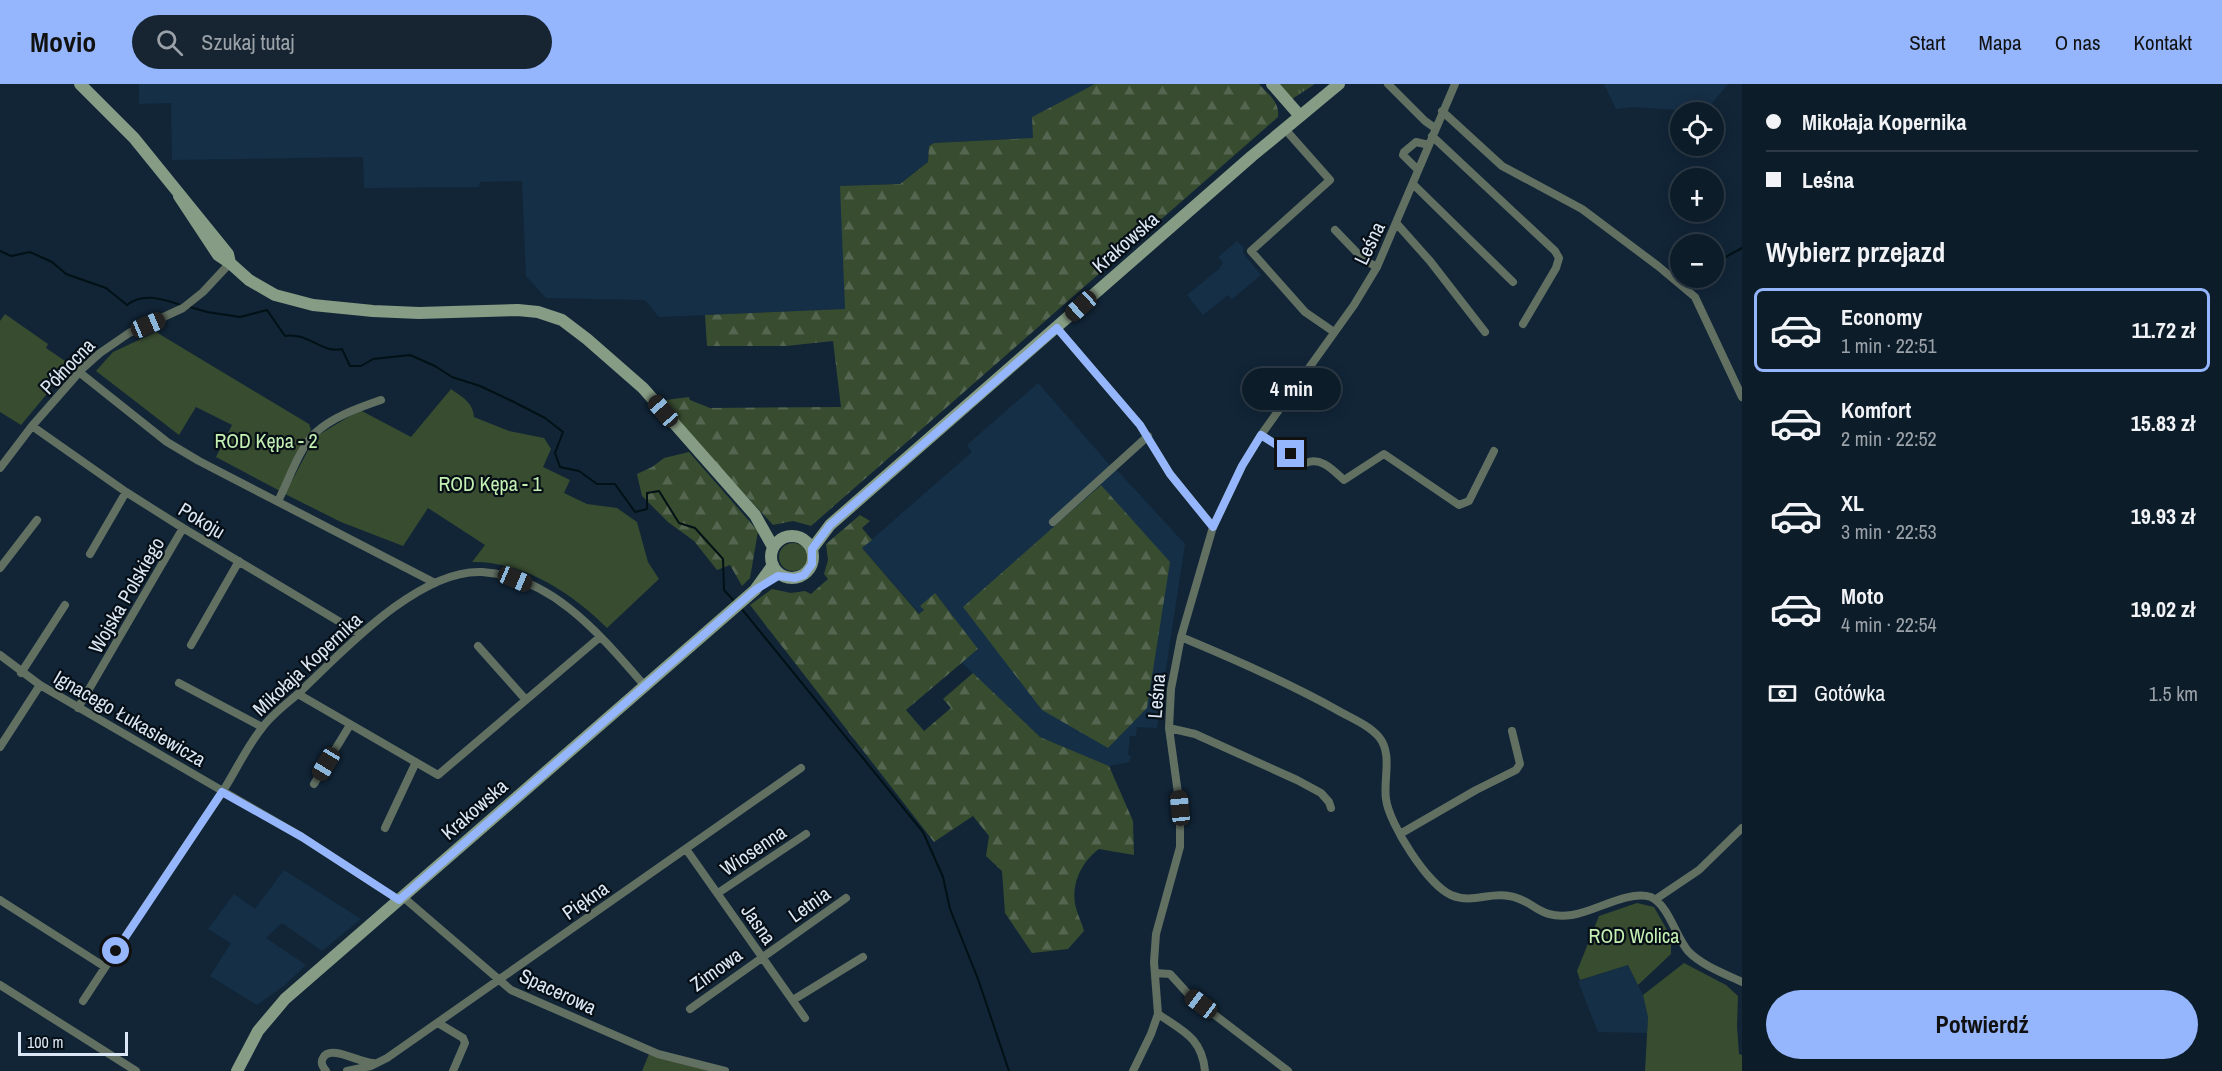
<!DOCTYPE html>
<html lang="pl">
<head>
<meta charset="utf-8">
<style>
	:root { --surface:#0d1c29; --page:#162531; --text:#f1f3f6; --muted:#9aa1a8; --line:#2d3a46; --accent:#95b6fd }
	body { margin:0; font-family:"Archivo Narrow",sans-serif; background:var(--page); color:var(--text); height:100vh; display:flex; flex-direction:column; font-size:22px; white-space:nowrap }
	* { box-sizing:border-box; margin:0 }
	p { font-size:20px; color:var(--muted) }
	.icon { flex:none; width:33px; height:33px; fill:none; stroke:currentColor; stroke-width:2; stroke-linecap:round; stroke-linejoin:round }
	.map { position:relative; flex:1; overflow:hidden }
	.sheet { display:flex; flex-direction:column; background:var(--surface); width:480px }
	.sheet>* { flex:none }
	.hud { display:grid; align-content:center; height:132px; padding:0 24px; background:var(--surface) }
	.controls { position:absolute; left:1670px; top:18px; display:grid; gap:12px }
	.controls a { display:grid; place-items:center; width:54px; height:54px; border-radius:50%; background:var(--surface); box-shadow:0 3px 15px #0003,0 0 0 2px var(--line); font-size:30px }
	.scale { position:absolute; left:18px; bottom:15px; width:110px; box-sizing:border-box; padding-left:6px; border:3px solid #dbe7f4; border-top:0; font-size:16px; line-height:21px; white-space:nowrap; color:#dbe7f4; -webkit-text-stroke:4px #060e16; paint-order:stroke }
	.end { position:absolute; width:27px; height:27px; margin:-14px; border:8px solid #95b6fd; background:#111; box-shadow:0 0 0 3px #111 }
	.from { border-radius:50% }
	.bubble { position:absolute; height:42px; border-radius:21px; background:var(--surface); box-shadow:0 3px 15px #0003,0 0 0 2px var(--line); font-size:20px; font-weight:700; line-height:42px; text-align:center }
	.car { position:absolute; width:18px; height:36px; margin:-18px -9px; border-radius:8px; box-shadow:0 0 4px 2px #0007; background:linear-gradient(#222 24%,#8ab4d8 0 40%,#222 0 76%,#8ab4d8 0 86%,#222 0) }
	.hud b { display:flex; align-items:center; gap:21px; height:57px; font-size:22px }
	.hud b+b { border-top:2px solid var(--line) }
	.hud i { width:15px; height:15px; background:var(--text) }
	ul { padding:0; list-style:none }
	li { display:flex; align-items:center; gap:18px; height:84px; margin:0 12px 9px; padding:0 12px; border:3px solid transparent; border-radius:9px }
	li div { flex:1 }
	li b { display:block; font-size:22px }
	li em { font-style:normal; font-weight:700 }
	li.active { border-color:var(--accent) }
	li>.icon { width:54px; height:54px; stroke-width:1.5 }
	h2 { padding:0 24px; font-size:27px; line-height:72px }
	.pay { display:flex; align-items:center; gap:15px; height:66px; padding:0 24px; font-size:22px }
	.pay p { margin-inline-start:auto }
	.cta { display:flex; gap:12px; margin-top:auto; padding:12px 24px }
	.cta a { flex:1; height:69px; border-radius:36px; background:var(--accent); color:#111; font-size:24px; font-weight:700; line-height:69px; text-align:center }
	header { display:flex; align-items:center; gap:36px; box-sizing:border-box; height:84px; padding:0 30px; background:var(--accent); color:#111 }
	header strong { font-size:28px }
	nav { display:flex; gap:33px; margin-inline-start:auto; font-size:21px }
	.search { width:420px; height:54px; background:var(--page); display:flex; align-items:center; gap:15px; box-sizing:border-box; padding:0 21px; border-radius:33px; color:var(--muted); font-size:22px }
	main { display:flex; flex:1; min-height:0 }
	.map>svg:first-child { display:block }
	.built { fill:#152f46 }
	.green { fill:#384c30 }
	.forest { fill:url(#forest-firs) }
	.park { fill:url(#park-tufts) }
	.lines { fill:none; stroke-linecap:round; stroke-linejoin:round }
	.stream { stroke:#021115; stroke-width:2 }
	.street { stroke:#627062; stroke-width:8 }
	.secondary { stroke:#869c84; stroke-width:12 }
	.route { stroke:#95b6fd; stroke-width:8 }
	.labels { text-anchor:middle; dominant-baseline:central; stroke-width:4.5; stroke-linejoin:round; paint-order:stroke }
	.street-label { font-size:20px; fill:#dbe7f4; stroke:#060e16 }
	.park-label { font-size:20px; fill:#c5f0b3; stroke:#060e16 }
</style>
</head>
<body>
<header>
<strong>Movio</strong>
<div class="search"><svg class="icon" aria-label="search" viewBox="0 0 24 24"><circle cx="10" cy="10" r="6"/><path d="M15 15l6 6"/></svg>Szukaj tutaj</div>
<nav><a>Start</a><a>Mapa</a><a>O nas</a><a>Kontakt</a></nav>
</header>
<main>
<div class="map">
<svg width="1742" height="987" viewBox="0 0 1742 987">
	<defs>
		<pattern id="forest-firs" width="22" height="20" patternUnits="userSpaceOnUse" patternTransform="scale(1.5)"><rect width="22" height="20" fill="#384c30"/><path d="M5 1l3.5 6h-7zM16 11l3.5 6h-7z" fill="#54664f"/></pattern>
		<pattern id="park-tufts" width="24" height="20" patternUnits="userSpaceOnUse" patternTransform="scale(1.5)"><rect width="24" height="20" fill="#384c30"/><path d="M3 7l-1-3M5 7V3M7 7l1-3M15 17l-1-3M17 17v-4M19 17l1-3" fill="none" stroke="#54664f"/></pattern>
	</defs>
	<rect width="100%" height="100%" fill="#112537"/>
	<path class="built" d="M139,0H1095L1033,33L1034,54L934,59L929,62L928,78L900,100L841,102L845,225L659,233L645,216L546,214L526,192L522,97L480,98L479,103L364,104L363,73L172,76L171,19L139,20Z
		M1604,0H1728L1705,28L1633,23L1616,25Z
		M1237,157L1243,163V169L1261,191L1232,215L1228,211L1203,231L1187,211L1219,185L1223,178L1218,173Z
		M1038,299L1114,386L1116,385L1185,460L1157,644L1137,643L1136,652H1130L1128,671L1131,672L1129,678L1109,682L1040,653L962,579L978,565L921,522L924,526L920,530L862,464L972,368L967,361Z
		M284,786L361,835L322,867L282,839L266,854L306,881L285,901L257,921L210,892L231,859L208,845L234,810L255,825Z
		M1628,881L1643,911L1648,933L1647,949L1598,948L1578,897Z"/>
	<path class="green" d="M5,230L48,260L46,264L71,281L21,341L0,328V237Z
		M156,248L309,340L311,346L280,407L216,373L232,341L196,323L179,351L96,287L113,268Z
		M451,305C462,313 473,318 474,333L509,347L544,354L551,365L543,383L570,396L564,409L587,420L617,424L637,438L648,478L659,495L607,544C572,509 523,477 472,478L485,461L428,424L403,462L341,438L285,410L315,353L360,326L411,353Z
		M779 473a14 14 0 1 1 28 0a14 14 0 1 1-28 0Z
		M1637,819L1654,823L1671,853V870L1638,901L1628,881L1580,896L1577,887L1599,832Z
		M1684,879L1726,901L1738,912L1737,942L1739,970L1742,971V987H1645L1648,933L1643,911Z
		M649,970L715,987H642Z"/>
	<path class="forest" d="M1095,0H1259C1268,10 1280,18 1278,33L811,442L793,437L773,441L664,322L666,316L689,313L690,316L710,324L841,323L833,257L786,262H707L705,231L845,225L840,102L900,100L928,78L929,62L934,59L1033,54L1032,33Z
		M689,368L758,447L750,494L742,502L730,481L717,486L694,457L668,438L642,412L637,390L652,383L664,374Z
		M1101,401L1170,478L1147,624L1108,664L1042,626L963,523Z
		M860,431L870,437L862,444L872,456L862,464L919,530L924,526L920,522L935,509L978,565L906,626L924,647L951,624L943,615L973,589L1040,653L1109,682L1133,737L1134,771L1099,765C1081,778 1070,802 1076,824C1078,832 1082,839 1084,847L1068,865L1032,869L1005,829L1002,787L986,772L989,752L973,732L934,758L750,521L772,505L791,509L805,507L811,510L828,495L824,490L828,476L826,460Z"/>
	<path class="park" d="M1278,0H1315L1292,15Z"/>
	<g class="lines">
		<path class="stream" d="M0,167L11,172L30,168L52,178L66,190L106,204L127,221C143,208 162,215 181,221
			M1713,185L1722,175L1742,164
			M1694,205L1705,194
			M190,223L207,228L240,233L267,226L285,252C309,248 321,270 342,265L350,282H361L373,275L410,271L435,282L452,293L480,302L512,317L545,334L563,348L555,369L560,383L579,387L597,400H615L635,428L647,425V409L659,407L679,439L695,444L723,475L724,506L735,518
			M741,524L923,748L943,793L950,825L978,895L1009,987"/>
		<path class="street" d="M1388,0L1425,37L1435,44
			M1442,27L1502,82L1582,125L1658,182L1695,213L1742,313
			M1284,44L1330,96L1251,167L1305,228L1334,248
			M1432,52L1555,167L1559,174L1556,184L1523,240
			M1418,86L1403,71L1404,68L1416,58L1429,61
			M1413,100L1513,198
			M1397,140L1430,177L1485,248
			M1335,146L1364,176L1377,183
			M1057,244L1140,341L1170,390L1213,443
			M79,288L167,358L199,377L435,499
			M32,342L126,408L183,444L360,550
			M1261,351L1306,379C1321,372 1334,387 1344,396L1384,370L1459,421L1469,417L1494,367
			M0,384L32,342L82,285L100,269L129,249L183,224L203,208L230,179
			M278,417C288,398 299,365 314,350C332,333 358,324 381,316
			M1053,438L1148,352
			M90,470L126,408
			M0,484L37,436
			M1181,553C1234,575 1287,598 1337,626C1351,634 1369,641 1379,653C1393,670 1383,696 1386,715C1389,740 1428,801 1451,811C1472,820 1489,808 1509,812C1535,816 1538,836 1572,831C1597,827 1627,806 1651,813C1669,822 1675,851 1688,867C1701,881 1725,890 1742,898
			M191,561L239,477
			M478,562L526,616
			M0,571L40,601L302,753L399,816
			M21,589L65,521
			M179,599L262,643
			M298,610L438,691L600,553
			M78,624L183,444
			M1169,644L1195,650L1297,696L1321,709L1329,718L1331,724
			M0,663L40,601
			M314,700L350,641
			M385,744L416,678
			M1400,750L1476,706L1516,686L1520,680L1512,647
			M686,765L805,934
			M718,809L806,750
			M403,813L511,906L658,970L725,987
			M1656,815L1699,786L1742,744
			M0,816L105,883
			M1155,889L1170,890L1190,912L1288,987
			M0,901L136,987
			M793,916L863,873
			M83,917C128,848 173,781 219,713C234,691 245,665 262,644C272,630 288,619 301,607C344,566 419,485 482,488C553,492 602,553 645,602
			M690,925L846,814
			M1158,930C1183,947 1202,954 1205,987
			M438,939L463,954L465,959L453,987
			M326,987C323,983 320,979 323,974C330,960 360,979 373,979
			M347,987L371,982L387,974L801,684
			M1133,987L1151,950L1158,930L1154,878L1156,850L1180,763V724L1169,644L1171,605L1181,553L1213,443L1242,382L1261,351L1354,221L1377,183L1455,0"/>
		<path class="secondary" d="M80,0L134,54L228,170L230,179L218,171L179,112
			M1272,0L1300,32
			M230,179L249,196L275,211L313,221L373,227L419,229L518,226L538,228L562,236L587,255L643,304L755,431L773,463
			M771 473a21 21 0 1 1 42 0a21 21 0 1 1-42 0Z
			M812,465L830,441L854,420L1252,72L1339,0
			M237,987L258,947L285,915L755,506L773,481"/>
	</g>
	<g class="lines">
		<path class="route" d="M116,867L222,708L302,753L399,816L755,506L778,492L795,494L804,491L812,480V465L830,441L1057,244L1140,341L1170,390L1213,443L1242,382L1261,351L1291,370"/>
	</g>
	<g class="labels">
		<g class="street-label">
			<text transform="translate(1125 158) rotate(-41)">Krakowska</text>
			<text transform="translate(1369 159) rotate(-64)">Leśna</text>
			<text transform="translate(67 282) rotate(-46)">Północna</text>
			<text transform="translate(202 436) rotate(31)">Pokoju</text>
			<text transform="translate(126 511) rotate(-60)">Wojska Polskiego</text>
			<text transform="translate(307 580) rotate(-43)">Mikołaja Kopernika</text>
			<text transform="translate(1156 612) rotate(-85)">Leśna</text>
			<text transform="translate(130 634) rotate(30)">Ignacego Łukasiewicza</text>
			<text transform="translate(474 725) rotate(-41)">Krakowska</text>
			<text transform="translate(753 766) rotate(-34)">Wiosenna</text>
			<text transform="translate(585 816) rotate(-35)">Piękna</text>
			<text transform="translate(809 820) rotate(-35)">Letnia</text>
			<text transform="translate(759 840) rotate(55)">Jasna</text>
			<text transform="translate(716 885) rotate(-36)">Zimowa</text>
			<text transform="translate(558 907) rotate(25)">Spacerowa</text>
		</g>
		<g class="park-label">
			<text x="266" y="356">ROD Kępa - 2</text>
			<text x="490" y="399">ROD Kępa - 1</text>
			<text x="1634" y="851">ROD Wolica</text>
		</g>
	</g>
</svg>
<div class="controls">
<a><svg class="icon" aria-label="locate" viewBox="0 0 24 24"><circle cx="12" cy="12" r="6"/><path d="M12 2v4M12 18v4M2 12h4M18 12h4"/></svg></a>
<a>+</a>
<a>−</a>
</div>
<div class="scale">100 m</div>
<i class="end from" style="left:116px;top:867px"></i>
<i class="end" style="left:1291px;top:370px"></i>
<div class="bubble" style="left:1242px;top:284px;width:99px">4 min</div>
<i class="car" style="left:1081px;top:222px;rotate:228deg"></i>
<i class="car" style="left:148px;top:241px;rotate:67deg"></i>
<i class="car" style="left:663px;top:327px;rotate:319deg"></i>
<i class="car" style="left:515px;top:495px;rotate:113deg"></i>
<i class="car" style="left:326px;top:680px;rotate:211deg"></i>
<i class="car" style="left:1180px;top:724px;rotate:354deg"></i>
<i class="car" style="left:1201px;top:920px;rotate:307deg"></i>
</div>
<section class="sheet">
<div class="hud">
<b><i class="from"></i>Mikołaja Kopernika</b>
<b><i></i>Leśna</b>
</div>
<h2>Wybierz przejazd</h2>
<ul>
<li class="active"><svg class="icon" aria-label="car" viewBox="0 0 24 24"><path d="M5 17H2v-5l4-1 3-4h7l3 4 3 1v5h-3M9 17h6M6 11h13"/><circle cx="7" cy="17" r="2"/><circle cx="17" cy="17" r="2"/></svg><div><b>Economy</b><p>1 min · 22:51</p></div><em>11.72 zł</em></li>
<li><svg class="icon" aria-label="car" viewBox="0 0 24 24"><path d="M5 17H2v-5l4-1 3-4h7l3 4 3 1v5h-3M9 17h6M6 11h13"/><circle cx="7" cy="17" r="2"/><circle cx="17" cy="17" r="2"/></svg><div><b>Komfort</b><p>2 min · 22:52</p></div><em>15.83 zł</em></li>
<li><svg class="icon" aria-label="car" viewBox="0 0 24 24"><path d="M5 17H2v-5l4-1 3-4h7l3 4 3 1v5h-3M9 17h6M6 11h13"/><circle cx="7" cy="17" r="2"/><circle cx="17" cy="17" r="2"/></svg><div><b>XL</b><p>3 min · 22:53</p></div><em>19.93 zł</em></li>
<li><svg class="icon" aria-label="car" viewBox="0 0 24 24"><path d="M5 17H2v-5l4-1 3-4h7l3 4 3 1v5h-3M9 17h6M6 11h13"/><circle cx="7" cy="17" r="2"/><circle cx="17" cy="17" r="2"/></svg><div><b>Moto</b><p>4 min · 22:54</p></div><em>19.02 zł</em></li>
</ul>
<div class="pay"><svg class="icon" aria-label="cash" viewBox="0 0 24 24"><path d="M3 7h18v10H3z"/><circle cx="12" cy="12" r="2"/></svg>Gotówka<p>1.5 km</p></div>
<div class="cta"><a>Potwierdź</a></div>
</section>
</main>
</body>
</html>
